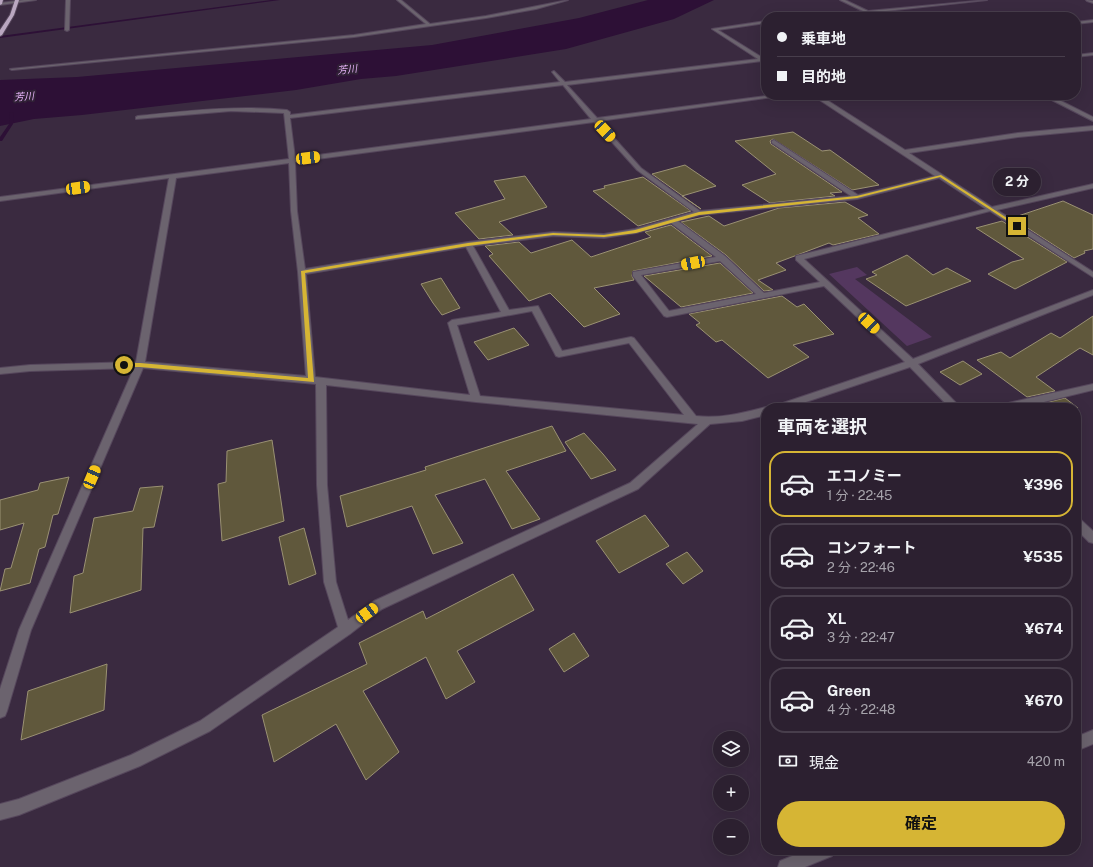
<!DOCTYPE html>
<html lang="ja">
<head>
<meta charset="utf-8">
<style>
	:root { --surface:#2c2030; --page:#382d3c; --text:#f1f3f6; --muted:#a6a3ab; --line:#483e4c; --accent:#d6b534 }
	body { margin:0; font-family:"Public Sans","Noto Sans JP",sans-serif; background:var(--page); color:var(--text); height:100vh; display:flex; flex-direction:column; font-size:15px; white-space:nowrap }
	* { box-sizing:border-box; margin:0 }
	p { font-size:13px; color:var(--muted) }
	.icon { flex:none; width:22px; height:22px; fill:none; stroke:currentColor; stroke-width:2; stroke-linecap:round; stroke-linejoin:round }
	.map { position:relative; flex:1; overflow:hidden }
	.side { position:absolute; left:761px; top:403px; width:320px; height:452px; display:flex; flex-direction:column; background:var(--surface); border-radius:16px; box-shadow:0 4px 16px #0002,0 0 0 1px var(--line) }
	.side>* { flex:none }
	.hud { position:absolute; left:761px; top:12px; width:320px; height:88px; border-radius:16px; box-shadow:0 4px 16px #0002,0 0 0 1px var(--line); display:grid; align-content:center; height:88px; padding:0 16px; background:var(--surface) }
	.controls { position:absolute; left:713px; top:731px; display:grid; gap:8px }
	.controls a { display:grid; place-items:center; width:36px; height:36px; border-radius:50%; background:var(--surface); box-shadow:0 4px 16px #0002,0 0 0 1px var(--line); font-size:20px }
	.end { position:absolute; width:18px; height:18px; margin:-9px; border:5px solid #d6b534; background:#111; box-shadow:0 0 0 2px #111 }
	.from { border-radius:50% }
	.bubble { position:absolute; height:28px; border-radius:14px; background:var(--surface); box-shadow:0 4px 16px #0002,0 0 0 1px var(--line); font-size:13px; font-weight:700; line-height:28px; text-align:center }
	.car { position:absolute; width:12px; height:24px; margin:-12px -6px; border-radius:5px; box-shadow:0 0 3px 1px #0007; background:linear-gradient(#f5c518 24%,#345 0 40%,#f5c518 0 76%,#345 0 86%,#f5c518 0) }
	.hud b { display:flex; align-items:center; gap:14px; height:38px; font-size:15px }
	.hud b+b { border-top:1px solid var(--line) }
	.hud i { width:10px; height:10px; background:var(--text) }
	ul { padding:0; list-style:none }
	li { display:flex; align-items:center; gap:12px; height:66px; margin:0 8px 6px; padding:0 8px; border:2px solid var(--line); border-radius:16px }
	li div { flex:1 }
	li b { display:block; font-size:15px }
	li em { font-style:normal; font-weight:700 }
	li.active { border-color:var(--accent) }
	li>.icon { width:36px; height:36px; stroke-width:1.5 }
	h2 { padding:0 16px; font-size:18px; line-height:48px }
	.pay { display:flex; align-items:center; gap:10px; height:44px; padding:0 16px; font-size:15px }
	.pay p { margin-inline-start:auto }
	.primary-button { display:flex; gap:8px; margin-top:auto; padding:8px 16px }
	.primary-button a { flex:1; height:46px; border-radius:24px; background:var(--accent); color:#111; font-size:16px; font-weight:700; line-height:46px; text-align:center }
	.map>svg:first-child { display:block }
	.green { fill:#54375f }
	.water { fill:#2d1036 }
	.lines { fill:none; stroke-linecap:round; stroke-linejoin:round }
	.stream { fill:#2d1036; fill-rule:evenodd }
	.building { fill:#60583c; stroke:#9a9173 }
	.minor-casing { stroke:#56475c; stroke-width:2 }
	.highway-casing { stroke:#56475c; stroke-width:2 }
	.minor { fill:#6b636e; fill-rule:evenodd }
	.highway { fill:#baa7c1; fill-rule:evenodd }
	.route { fill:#d6b534 }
	.labels { text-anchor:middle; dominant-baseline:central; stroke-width:4; stroke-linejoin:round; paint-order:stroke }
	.far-water-label { font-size:10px; font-style:italic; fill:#e5b3f7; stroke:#302136 }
</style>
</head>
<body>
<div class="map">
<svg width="1093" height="867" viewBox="0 0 1093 867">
	<rect width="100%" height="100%" fill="#3a2a40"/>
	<path class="green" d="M857,267L867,275L855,279L932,337L907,346L829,274Z"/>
	<path class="water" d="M648,0H714L674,19L566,49L396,76L361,79L296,90L82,115L34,119L0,126V80L77,77L432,45L579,18Z"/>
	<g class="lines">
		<path class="stream" d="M271,0H280L0,38V36Z
			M10,112L14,113L13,124L2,141H0V137L9,124Z"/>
	</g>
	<path class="building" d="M793,132L822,151L830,150L879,185L852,190L773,139L770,141L771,144L842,192L830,193L835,196L770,203L742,185L776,174L735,141Z
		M685,165L716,186L682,196L701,209L652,174Z
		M525,176L547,207L499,222L513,235L479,239L455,213L505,199L494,181Z
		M643,177L691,211L638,226L593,191L605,188L604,186Z
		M1063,201L1093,215V249L1084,251L1085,253L1074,258L1012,218Z
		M845,202L868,215L858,218L879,234L833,245L829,243L776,263L786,270L758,280L773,290L764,291L726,255L681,222L709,216L724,226L779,208Z
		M1002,221L1067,262L1015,289L988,274L1012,262L1024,259L976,228Z
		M671,225L712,256L633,271L632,276L634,280L594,288L620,314L584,327L550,293L529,301L489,256L493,254L485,246L519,242L531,253L572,240L591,257L651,237L645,232Z
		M907,255L933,275L947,268L971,281L906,306L866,279L877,275L872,272Z
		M720,263L753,293L681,307L644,276Z
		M441,278L460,308L442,315L433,303L421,284Z
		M782,296L797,307L804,304L834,334L793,345L809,357L768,378L722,340L716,342L696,325L700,323L689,314Z
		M1093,316V355L1080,348L1036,377L1055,391L1027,397L977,360L1001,352L1010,358L1051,333L1060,338Z
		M514,328L529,345L488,360L474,342Z
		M963,361L982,374L960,385L940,372Z
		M1065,398L1078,408H1041L1037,405Z
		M552,426L566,451L506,471L540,519L512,529L485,479L435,495L463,543L433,554L412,506L347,527L340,496L426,470L425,467Z
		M584,433L603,454L616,470L591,479L565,442Z
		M272,440L284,521L222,541L218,484L226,482L227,451Z
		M69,477L58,514L53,515L45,547L39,549L30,583L0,591L5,569L11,568L24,523L0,530V500L38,490L40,483Z
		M163,486L154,527L143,528L141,590L70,613L74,576L83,573L94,518L133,511L140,488Z
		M645,515L669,546L619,573L596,541Z
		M304,528L316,574L289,585L279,537Z
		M687,552L703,571L683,584L666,564Z
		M513,574L534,610L457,651L475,682L446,699L426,657L363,691L399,752L366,780L336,724L274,762L262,715L367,664L359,643L423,611L426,619Z
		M574,633L589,656L564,672L549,649Z
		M107,664L104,710L21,740L28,691Z"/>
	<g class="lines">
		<g class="minor-casing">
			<path id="minor" d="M24,0H36L0,5V3Z
				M66,0H70L69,30L67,31L65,30Z
				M397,0H401L430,24L486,16L568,0L536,9L486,18L354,37L12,70L10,69L354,35L426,24Z
				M840,0H845L868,11L987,0L831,17H817L863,11Z
				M1086,0L1093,1V3L1087,1Z
				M1093,20V22L1076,24V22Z
				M766,21V23L718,30L763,58H766V62L762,61L567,85L597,118L773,95H788L599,121L641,168L700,211L851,196L772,143V141L774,140L858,195L935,176L812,95H819L905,150L1018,133L1093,126V130L1018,137L909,153L992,207L1093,184V188L997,210L1093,272V277L990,211L804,259L913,359L1093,290V295L918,364L961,408H950L910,367L788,408H772L774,406L905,362L824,286L667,317L664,316L633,276V272L716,257L671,223L636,233L604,238L553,236L473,246L509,310L538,306L562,351L631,337L634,338L696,416C719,419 743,413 766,407L768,408H766V415L742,421L710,424L638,489L382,609L350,634L210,731L140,766L19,815L0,820V804L19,799L131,755L200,721L338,627L324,582L317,485L316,384L143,368L31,630L7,711L5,716L0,718V689L19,630L134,368L30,371L0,374V368L30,365L136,362L169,178L0,201V197L289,159L284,113L231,111L136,119V117L138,116C188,111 237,105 287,110L290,112V115L560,82L552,72L554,71L565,82L758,59L712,29ZM563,85L591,119L295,158L290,118ZM594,122L637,170L694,212L635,229L604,234L553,232L468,242L305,269L297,211L295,162ZM289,163L291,211L298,272L306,376L145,362L176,178ZM939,178L986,209L796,256V260L820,282L764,293L725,256L678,221L700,215L857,199ZM466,247L501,312L452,320L448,323L470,395L315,377L306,274ZM720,261L756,294L669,311L641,275ZM532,311L556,356L559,357L629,343L684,415L480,396L457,325ZM326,385L476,402L698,424L630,483L374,601L348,620L336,582L327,485Z
				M1093,53V55L1076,57V55Z
				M1042,95H1049L1093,117V121Z
				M1093,384V390L1019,408H999L1004,404Z
				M1076,517L1080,519L1093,531V543L1089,542L1076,529Z
				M1093,730V744L1076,751V737Z
				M807,850H834L832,856L805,867H778L780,861Z"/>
		</g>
		<g class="highway-casing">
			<path id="highway" d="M0,0H3L2,4L0,5Z
				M15,0H19L14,15L2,35L0,36V30L10,15Z"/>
		</g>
		<use href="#minor" class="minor"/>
		<use href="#highway" class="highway"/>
	</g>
	<path class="route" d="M941,175L1019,226H1015L940,177L857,198L699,215L636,233L604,237L553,235L468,246L305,273L314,382L140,367H124L121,365L124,363H140L308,378L301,271L468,243L553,233L604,235L635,230L699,212L857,196Z"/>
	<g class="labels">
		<g class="far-water-label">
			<text transform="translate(347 69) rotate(-6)">芳川</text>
			<text transform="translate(24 96) rotate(-4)">芳川</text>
		</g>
	</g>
</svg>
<div class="controls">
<a><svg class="icon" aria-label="layers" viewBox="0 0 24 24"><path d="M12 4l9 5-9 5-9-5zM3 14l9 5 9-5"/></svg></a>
<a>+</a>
<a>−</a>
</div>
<i class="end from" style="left:124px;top:365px"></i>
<i class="end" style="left:1017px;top:226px"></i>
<div class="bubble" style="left:993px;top:168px;width:48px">2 分</div>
<i class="car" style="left:605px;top:131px;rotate:137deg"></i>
<i class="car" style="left:308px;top:158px;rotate:83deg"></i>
<i class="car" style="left:78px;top:188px;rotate:82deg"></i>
<i class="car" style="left:693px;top:263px;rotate:259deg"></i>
<i class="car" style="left:869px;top:323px;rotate:133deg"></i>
<i class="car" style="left:92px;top:477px;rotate:23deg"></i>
<i class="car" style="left:367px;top:613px;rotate:54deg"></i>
<div class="hud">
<b><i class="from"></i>乗車地</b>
<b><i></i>目的地</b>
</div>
<section class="side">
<h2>車両を選択</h2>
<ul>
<li class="active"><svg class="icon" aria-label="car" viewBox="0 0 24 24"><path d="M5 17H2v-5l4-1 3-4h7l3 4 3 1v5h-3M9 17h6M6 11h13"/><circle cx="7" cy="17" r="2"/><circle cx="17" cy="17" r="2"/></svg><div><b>エコノミー</b><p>1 分 · 22:45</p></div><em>¥396</em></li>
<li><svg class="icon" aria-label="car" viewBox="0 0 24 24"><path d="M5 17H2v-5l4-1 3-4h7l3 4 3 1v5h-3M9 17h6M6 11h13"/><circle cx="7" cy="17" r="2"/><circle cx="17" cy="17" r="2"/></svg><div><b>コンフォート</b><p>2 分 · 22:46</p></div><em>¥535</em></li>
<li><svg class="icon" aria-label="car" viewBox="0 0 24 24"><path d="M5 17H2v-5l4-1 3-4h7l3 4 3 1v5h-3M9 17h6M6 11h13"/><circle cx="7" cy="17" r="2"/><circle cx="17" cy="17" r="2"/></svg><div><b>XL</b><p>3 分 · 22:47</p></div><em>¥674</em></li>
<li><svg class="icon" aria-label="car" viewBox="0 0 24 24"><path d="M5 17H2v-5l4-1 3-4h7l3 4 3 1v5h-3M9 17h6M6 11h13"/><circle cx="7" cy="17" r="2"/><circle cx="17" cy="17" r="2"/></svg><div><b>Green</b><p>4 分 · 22:48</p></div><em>¥670</em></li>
</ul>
<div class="pay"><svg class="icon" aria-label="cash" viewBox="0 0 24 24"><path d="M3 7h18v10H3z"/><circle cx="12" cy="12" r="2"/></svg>現金<p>420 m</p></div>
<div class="primary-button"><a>確定</a></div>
</section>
</div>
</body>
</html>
